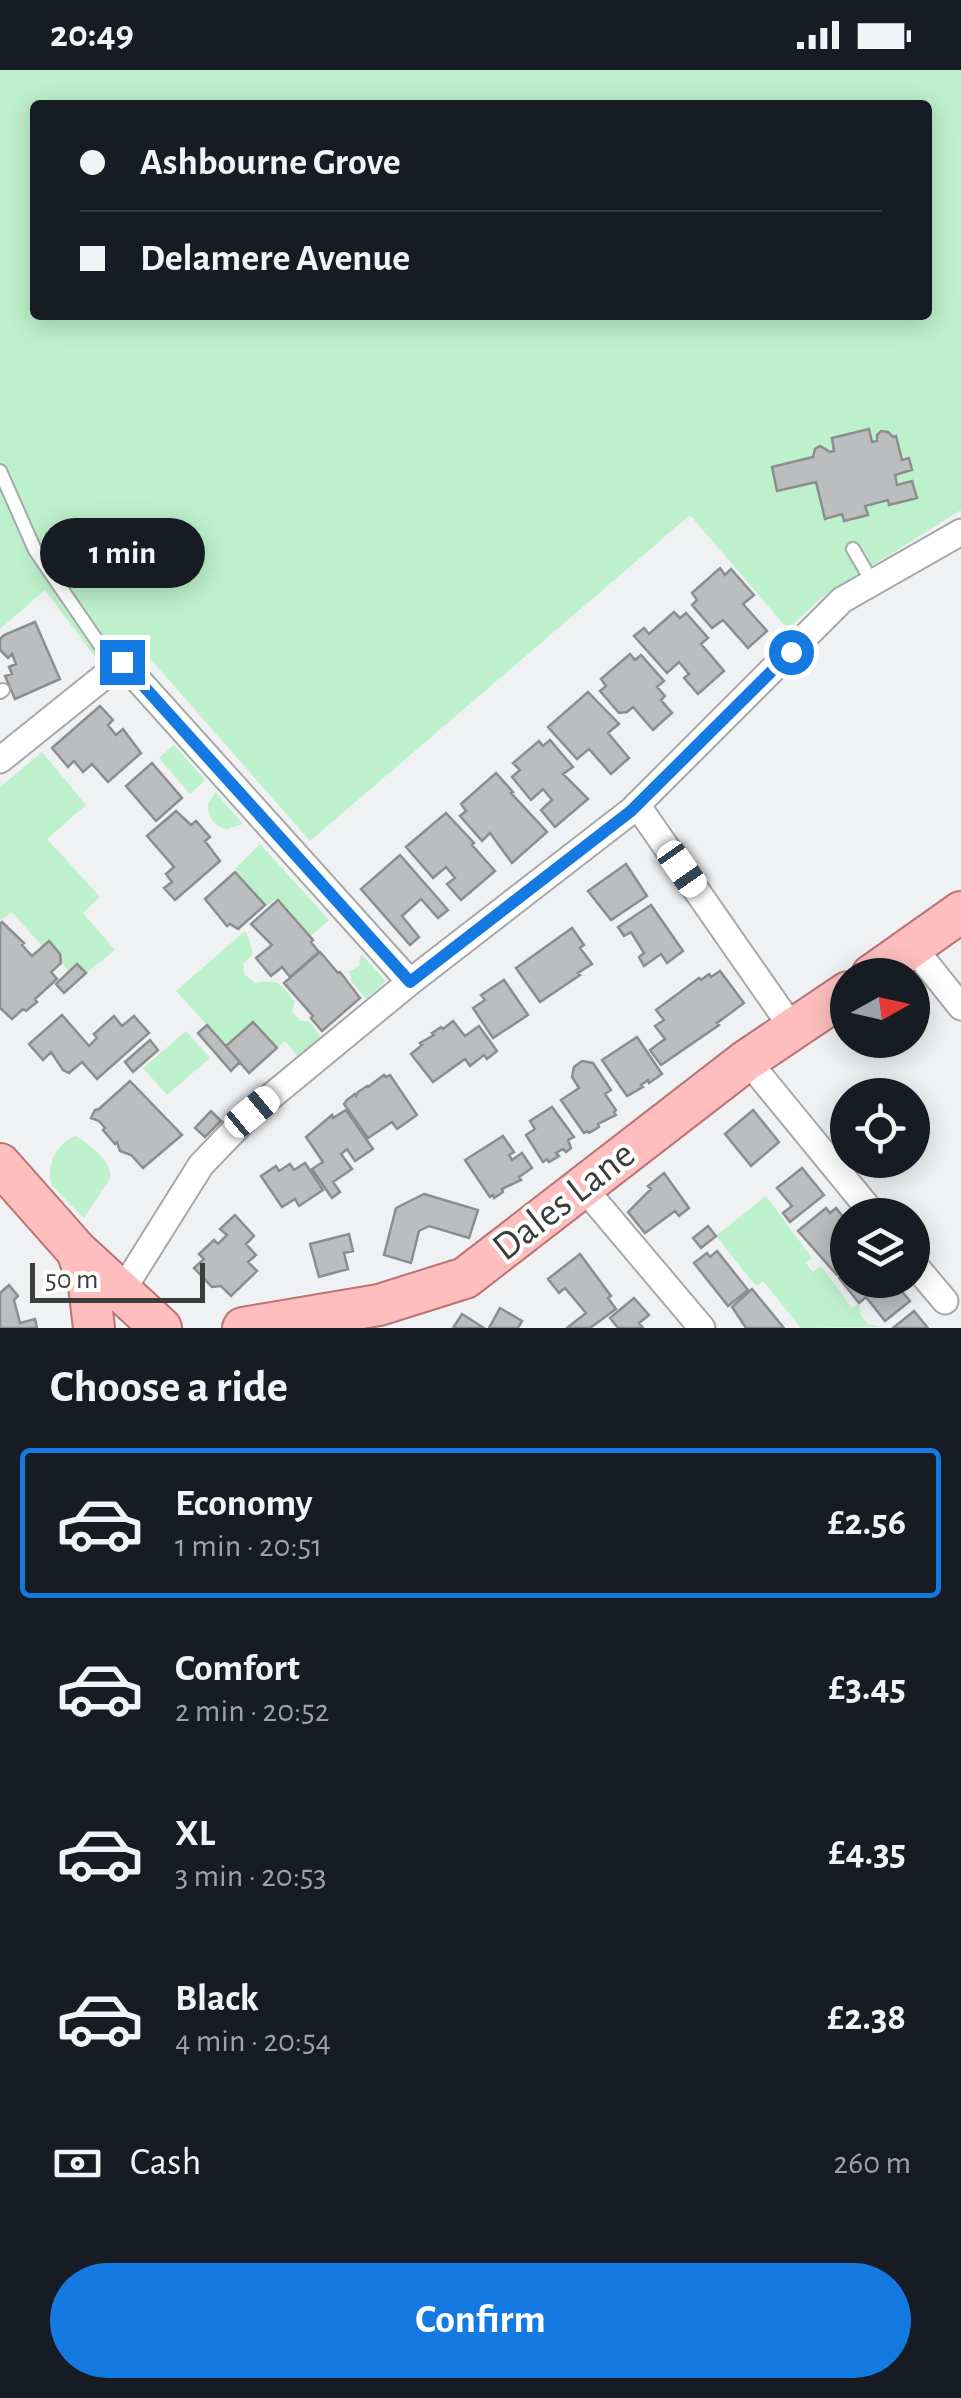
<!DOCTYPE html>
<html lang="en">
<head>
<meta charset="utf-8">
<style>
	:root { --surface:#171b24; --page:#242831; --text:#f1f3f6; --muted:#9ea1a6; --line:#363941; --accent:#147ae2 }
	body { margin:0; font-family:"Alegreya Sans",sans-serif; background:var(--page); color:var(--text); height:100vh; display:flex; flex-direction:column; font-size:38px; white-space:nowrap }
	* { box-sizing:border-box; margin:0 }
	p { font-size:32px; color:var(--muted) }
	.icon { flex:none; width:55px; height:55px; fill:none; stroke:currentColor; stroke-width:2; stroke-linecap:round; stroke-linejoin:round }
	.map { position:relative; height:1258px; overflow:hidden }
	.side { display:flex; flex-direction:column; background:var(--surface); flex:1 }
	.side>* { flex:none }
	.banner { position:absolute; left:30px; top:30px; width:902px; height:220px; border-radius:10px; box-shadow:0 5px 25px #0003; display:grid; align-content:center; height:220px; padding:0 50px; background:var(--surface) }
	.needle { width:65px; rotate:82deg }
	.fabs { position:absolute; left:830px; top:888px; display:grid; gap:20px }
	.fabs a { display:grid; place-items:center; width:100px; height:100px; border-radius:50%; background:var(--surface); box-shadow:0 5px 25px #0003; font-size:50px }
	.scale { position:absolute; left:30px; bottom:25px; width:175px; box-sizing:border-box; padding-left:10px; border:5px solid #3c3d3d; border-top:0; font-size:28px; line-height:35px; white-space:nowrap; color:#3c3d3d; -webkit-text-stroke:8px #fff; paint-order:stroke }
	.end { position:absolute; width:45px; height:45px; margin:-22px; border:12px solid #147ae2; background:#fff; box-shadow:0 0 0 5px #fff }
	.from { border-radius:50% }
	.bubble { position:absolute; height:70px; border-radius:35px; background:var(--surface); box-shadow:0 5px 25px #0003; font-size:32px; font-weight:600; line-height:70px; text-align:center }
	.car { position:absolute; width:30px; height:60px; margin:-30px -15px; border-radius:12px; box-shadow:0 0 8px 2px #0007; background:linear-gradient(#fff 24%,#345 0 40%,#fff 0 76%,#345 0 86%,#fff 0) }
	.banner b { display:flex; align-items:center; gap:35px; height:95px; font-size:38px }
	.banner b+b { border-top:2px solid var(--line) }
	.banner i { width:25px; height:25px; background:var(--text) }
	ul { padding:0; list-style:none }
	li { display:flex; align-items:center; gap:30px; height:150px; margin:0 20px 15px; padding:0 30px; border:5px solid transparent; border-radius:10px }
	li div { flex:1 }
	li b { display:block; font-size:38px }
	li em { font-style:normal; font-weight:600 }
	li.active { border-color:var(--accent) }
	li>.icon { width:90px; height:90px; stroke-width:1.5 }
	h2 { padding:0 50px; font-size:45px; line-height:120px }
	.pay { display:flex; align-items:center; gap:25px; height:110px; padding:0 50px; font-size:38px }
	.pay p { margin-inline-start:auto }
	.primary-button { display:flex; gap:20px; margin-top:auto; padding:20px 50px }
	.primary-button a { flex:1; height:115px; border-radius:60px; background:var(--accent); color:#fff; font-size:40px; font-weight:600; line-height:115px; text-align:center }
	.status { display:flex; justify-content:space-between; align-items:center; height:70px; padding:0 50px; background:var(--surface); direction:ltr }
	.status svg { height:28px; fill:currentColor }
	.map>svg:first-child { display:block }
	.green { fill:#bdf1cb; fill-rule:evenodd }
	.building { fill:#bbbdbf; stroke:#8b8d8f; stroke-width:2.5 }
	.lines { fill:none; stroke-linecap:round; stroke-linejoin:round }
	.service-casing { stroke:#a6a8aa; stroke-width:16 }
	.minor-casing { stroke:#a6a8aa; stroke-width:29 }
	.primary-casing { stroke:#ba7475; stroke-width:44 }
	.service { stroke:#fff; stroke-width:12 }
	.minor { stroke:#fff; stroke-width:25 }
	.primary { stroke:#febebe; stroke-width:40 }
	.route { stroke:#147ae2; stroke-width:12 }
	.labels { text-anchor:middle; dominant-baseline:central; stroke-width:8; stroke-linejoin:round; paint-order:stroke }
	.street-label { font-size:40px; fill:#3c3d3d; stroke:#fff }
</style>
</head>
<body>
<div class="status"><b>20:49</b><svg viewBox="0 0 49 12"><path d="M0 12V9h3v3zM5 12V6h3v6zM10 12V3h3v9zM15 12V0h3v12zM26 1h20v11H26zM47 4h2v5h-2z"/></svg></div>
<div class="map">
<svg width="961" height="1258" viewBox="0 0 961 1258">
	<rect width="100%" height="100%" fill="#eff1f3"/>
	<path class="green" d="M0,0H961V440L821,528L788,559L690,445L310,771L134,570L101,595L45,520L0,559ZM35,35H928V245H35Z
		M174,675L205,710L190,724L159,688Z
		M42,682L86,735L47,769L100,827L83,843L115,880L86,903L69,902C60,891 60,883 50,872L43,877L12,842L0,851V717Z
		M215,722L243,754L227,759C214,756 208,748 208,734Z
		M260,774L329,850L311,866L278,828L266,836L235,799Z
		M245,861L249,869L253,884L243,894L244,904L255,913C280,909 280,913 295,932L292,942L300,951H309L321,967L298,986L285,971L277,978L253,952L226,976L176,921Z
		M361,884L386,911L366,929L351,911V905L348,902L359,896Z
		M186,961L210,988L167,1025L143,998Z
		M75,1066L80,1068C92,1079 112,1090 110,1108L84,1148L52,1116C45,1096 56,1075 75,1066Z
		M766,1126L812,1188L806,1193L813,1202L821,1196L852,1238L859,1233L861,1245L868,1254L883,1257L801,1258L763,1211L756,1216L716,1166Z"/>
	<path class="building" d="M869,359L872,372L877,371V365L881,361L888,362L893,367L896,366L902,390L909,388L912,400L895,405L897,415L912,411L917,428L889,435L888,430L865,436L868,445L844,451L842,444L825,449L816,412L777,421L772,397L813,387L815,379L820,376L830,382L834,381L832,368Z
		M720,498L725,505L731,499L754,525L743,534L767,561L748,578L723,550L712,558L692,535L697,530L692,523Z
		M674,542L680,548L686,543L708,568L701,574L724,601L698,624L684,608L689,604L679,592L667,603L634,566L644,558L649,564Z
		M35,552L60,609L15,629L5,606L12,604L9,597L16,594L12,584L8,588L0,580V569L4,565Z
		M630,584L635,590L641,585L664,611L657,617L665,626L661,630L672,643L653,660L633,637L627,642L619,643L600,621L606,616L601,609Z
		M588,622L619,654L608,663L629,688L611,704L589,679L577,689L548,657Z
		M100,636L113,650L108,655L116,665L123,659L141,683L108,712L92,694L83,702L74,691L68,697L52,678Z
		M550,670L573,697L563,704L588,729L555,757L541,740L552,730L543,719L531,730L512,707L520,700L513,693L539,671L543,676Z
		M152,693L182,728L156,751L126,716Z
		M496,703L513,722L511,723L547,762L512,793L490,763L482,771L460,746L466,741L461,734Z
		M176,741L191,755L196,751L210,767L205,771L220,791L175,830L164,818L172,812L166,804L174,797L147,766Z
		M446,743L474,773L472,775L495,801L461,830L447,814L455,808L446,797L433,808L406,777Z
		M400,785L448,840L438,848L421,829L402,846L419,867L410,875L361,819Z
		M626,794L647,826L611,850L588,821Z
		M235,802L265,835L238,859L230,854L227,856L205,829Z
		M278,830L313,870L311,872L319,882L290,907L282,897L271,906L256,888L272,875L251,854Z
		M651,835L683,881L667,893L661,884L644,896L639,887L644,883L631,862L624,866L618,857Z
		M2,852L24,873L22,875L32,886L49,871L60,884L61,893L51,902L57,909L35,929L37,932L26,941L23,939L12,949L0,938V854Z
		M572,858L584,875L580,878L592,894L578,903L580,905L540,932L516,898Z
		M320,882L338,903L340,902L360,928L322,961L311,948L313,946L284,913Z
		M77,894L86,903L64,923L56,914Z
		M720,901L744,933L717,953L719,955L661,995L650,980L665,969L655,956L664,950L656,940L699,908L701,910L709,904L711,907Z
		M504,910L528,945L493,968L473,938L485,930L481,925Z
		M62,945L89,976L97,968L94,964L114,946L122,956L134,946L149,963L97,1009L82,992L69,1003L63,1000L51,982L43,990L29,974Z
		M453,951L465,966L479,956L497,981L487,989L484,985L470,996L465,989L433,1012L411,984L422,975L420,973L434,965L432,963L441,957L443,959Z
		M253,952L277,978L249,1003L226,976Z
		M207,955L240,992L231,1001L198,963Z
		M637,967L662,1004L649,1013L648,1010L641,1015L643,1017L627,1026L602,990Z
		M150,970L158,980L133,1002L125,992Z
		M582,991L593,993L611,1020L605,1024L616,1040L614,1042L616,1045L598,1054L599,1057L589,1063L587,1061L584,1063L561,1030L579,1018L572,1007L574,997Z
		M384,1005L386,1007L390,1005L417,1045L397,1059L392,1052L368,1068L344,1034L347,1030L355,1024L356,1026L358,1022L367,1016L368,1017Z
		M130,1011L182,1065L143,1098L131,1085L120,1081L117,1072L115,1074L103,1060L105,1058L99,1051L91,1048L95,1040L99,1039Z
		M552,1037L574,1067L568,1070L571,1078L566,1082L563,1079L556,1083L559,1086L549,1092L547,1089L543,1092L526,1065L535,1059L530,1051Z
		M346,1040L373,1079L355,1091L347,1079L341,1084L352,1099L333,1112L340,1122L332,1128L312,1099L323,1092L306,1067L332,1045L333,1048Z
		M753,1040L779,1072L751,1096L725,1064Z
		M211,1041L221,1051L205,1067L195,1058Z
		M503,1066L514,1082L509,1085L512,1090L522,1083L532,1098L519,1107L521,1110L502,1119L503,1122L494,1128L493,1125L490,1127L465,1090Z
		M305,1093L323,1120L299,1136L295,1129L282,1137L261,1106L276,1096L279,1101L290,1094L294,1100Z
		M802,1098L824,1125L790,1152L783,1143L792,1136L777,1118Z
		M664,1103L689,1138L679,1146L675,1141L645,1163L628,1142L651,1119L648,1116Z
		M424,1124L478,1140L469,1168L429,1156L419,1161L411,1193L384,1185L396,1138Z
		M826,1138L830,1143L836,1138L848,1153V1196L837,1205L798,1161Z
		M235,1145L254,1166L246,1174L256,1185L248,1192L257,1201L231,1226L221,1216L212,1217L194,1198L204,1189L199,1184L214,1170L218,1174L227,1165L220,1159Z
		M708,1156L716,1166L701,1178L693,1168Z
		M349,1164L353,1181L344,1183L348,1199L319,1207L310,1174Z
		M717,1181L748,1220L728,1236L694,1193L707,1183L710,1187Z
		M580,1184L611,1226L608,1228L616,1239L590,1258H567L586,1243L565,1218L559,1223L548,1209Z
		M848,1201V1210H892L910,1231L885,1251L866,1227L859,1233L839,1208Z
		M9,1215L18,1226L14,1230L20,1253L35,1249L37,1258H0V1223Z
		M752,1219L784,1258H746L732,1237Z
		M634,1228L649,1245L639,1253L643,1258H618L610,1248Z
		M500,1238L522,1251L518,1258H489Z
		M914,1241L928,1258H893Z
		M462,1244L484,1258H453Z"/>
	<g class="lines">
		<g class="service-casing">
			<path id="service" d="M0,401L35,480L115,597
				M853,479L873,513
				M0,622L3,620"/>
		</g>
		<g class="minor-casing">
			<path id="minor" d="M0,690L122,592L410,912
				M637,735L793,959
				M913,877L961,937
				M747,990L874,1145
				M583,1117L702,1258
				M912,1192L945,1231
				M122,1221L201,1095L252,1042L410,912L631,741L842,530L961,462"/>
		</g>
		<g class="primary-casing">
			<path id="primary" d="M872,905L961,842
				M0,1094L77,1181L161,1258
				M77,1181L89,1216L94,1258
				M243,1258L379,1235L465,1208L747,990L848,922"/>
		</g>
		<use href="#service" class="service"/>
		<use href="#minor" class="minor"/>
		<use href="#primary" class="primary"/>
	</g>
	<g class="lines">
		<path class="route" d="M122,592L410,912L631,741L791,582"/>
	</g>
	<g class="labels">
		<g class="street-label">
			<text transform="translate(564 1131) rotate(-38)">Dales Lane</text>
		</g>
	</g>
</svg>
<div class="fabs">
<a><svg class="needle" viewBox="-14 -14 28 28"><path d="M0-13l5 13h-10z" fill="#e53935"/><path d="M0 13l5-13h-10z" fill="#9ea1a6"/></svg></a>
<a><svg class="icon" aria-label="locate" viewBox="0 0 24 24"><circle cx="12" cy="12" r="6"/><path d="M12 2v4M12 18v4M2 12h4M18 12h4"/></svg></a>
<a><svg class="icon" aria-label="layers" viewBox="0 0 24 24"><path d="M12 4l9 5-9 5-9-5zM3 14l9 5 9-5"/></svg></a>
</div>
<div class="scale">50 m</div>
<i class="end from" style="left:791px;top:582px"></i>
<i class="end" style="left:122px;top:592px"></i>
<div class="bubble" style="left:40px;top:448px;width:165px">1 min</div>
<i class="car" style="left:682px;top:799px;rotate:145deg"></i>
<i class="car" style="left:252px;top:1042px;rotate:50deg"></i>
<div class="banner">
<b><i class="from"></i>Ashbourne Grove</b>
<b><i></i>Delamere Avenue</b>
</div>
</div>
<section class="side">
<h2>Choose a ride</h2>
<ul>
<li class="active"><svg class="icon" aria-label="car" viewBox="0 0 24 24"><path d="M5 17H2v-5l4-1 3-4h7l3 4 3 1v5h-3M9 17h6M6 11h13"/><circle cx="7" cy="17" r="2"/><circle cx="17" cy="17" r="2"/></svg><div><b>Economy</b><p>1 min · 20:51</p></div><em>£2.56</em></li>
<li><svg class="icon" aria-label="car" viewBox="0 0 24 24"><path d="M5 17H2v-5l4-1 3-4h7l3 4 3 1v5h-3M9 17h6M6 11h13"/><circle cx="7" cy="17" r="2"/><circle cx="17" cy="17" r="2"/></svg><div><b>Comfort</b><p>2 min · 20:52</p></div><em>£3.45</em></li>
<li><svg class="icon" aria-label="car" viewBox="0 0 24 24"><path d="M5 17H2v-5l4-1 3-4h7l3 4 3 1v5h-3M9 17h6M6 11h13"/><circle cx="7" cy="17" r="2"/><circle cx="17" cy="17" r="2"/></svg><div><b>XL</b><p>3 min · 20:53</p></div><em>£4.35</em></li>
<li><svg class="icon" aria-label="car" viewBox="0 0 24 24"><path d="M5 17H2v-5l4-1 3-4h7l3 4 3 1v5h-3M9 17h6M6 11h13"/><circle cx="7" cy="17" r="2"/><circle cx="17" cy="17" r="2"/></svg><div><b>Black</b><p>4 min · 20:54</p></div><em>£2.38</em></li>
</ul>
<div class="pay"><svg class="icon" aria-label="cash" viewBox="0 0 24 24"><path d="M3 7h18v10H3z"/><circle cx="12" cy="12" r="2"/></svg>Cash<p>260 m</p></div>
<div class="primary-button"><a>Confirm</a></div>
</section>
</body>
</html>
